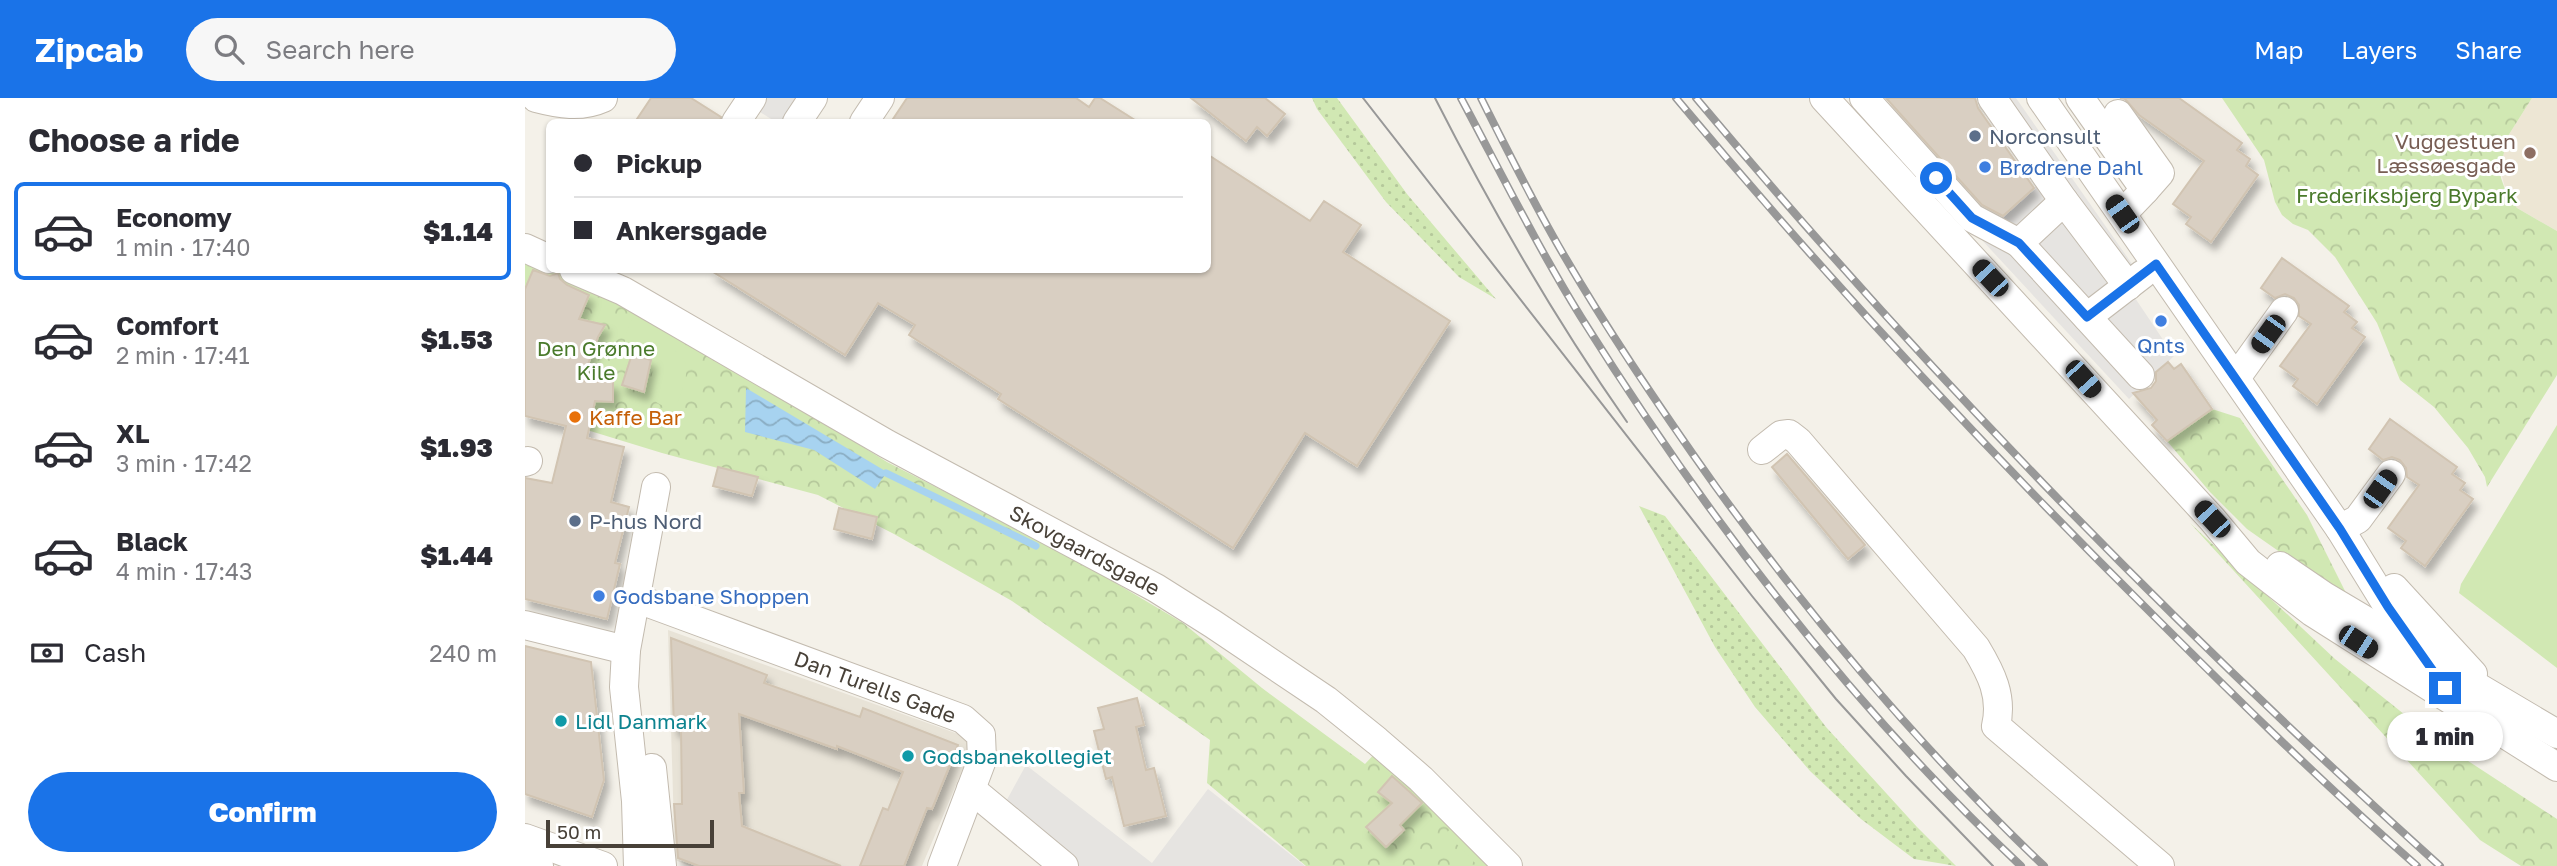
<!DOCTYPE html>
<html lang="en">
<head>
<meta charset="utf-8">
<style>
	:root { --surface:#fff; --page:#f7f7f7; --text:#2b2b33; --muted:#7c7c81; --line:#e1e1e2; --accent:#1a73e8 }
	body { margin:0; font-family:"Golos Text",sans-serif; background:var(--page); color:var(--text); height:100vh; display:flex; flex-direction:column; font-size:26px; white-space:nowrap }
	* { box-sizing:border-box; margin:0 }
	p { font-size:23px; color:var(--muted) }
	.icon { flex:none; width:38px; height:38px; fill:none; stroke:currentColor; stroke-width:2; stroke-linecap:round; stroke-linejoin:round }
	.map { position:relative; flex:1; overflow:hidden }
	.details { display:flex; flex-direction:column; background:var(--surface); width:525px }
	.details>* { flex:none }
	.hud { position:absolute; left:21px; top:21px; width:665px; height:154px; border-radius:10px; box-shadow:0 2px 5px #0004; display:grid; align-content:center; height:154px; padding:0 28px; background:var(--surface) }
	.scale { position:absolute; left:21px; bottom:18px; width:168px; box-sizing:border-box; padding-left:7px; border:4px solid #484138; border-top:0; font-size:19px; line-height:24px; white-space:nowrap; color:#484138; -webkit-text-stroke:5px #fff; paint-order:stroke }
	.end { position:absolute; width:32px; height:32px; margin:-16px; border:9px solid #1a73e8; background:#fff; box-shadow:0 0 0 4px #fff }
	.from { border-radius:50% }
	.bubble { position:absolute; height:49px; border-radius:24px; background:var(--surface); box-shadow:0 2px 5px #0004; font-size:23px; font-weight:800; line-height:49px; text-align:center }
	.car { position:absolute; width:21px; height:42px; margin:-21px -10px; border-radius:9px; box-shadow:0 0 5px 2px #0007; background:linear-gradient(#222 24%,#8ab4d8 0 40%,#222 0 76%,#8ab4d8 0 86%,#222 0) }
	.hud b { display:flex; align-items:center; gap:24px; height:66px; font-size:26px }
	.hud b+b { border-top:2px solid var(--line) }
	.hud i { width:18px; height:18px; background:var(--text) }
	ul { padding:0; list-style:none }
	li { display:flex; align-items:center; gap:21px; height:98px; margin:0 14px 10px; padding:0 14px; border:4px solid transparent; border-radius:10px }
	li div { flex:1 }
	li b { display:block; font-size:26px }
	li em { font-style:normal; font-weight:800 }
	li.active { border-color:var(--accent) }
	li>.icon { width:63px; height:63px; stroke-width:1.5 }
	h2 { padding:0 28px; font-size:32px; line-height:84px }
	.pay { display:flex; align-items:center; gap:18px; height:77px; padding:0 28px; font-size:26px }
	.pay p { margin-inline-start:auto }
	.cta { display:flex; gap:14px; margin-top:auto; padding:14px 28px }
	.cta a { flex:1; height:80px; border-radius:42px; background:var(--accent); color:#fff; font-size:28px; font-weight:800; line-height:80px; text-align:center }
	header { display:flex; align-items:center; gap:42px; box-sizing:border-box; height:98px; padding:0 35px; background:var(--accent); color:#fff }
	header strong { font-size:33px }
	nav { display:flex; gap:38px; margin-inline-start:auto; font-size:24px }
	.search { width:490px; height:63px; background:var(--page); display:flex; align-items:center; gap:18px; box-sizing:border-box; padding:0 24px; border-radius:38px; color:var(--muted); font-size:26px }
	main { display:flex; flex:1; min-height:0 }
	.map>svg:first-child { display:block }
	.residential { fill:#e8e3d7 }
	.education { fill:#ede6d4 }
	.grass { fill:url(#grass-dots) }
	.forest { fill:url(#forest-crowns) }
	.garden { fill:#d1e8b3 }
	.parking { fill:#e6e4e1 }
	.water { fill:url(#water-waves) }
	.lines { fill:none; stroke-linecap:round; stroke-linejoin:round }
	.stream { stroke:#a7d3f0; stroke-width:7 }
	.building { fill:#d9cfc2; stroke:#d1c4b2; stroke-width:2; filter:url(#shadow) }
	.minor-casing { stroke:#c3bbaf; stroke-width:30 }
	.minor { stroke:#fff; stroke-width:28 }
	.tram { stroke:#989898; stroke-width:2 }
	.rail-casing { stroke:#989898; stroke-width:8 }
	.rail { stroke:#fff; stroke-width:5; stroke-dasharray:16; stroke-linecap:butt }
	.route { stroke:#1a73e8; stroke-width:9 }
	.service-dot { fill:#5c6f8a; stroke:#fff; stroke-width:2.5 }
	.education-dot { fill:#8d6e63; stroke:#fff; stroke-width:2.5 }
	.shop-dot { fill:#3f7fe0; stroke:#fff; stroke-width:2.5 }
	.food-dot { fill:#e8710a; stroke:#fff; stroke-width:2.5 }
	.culture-dot { fill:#0f9aa8; stroke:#fff; stroke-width:2.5 }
	.labels { text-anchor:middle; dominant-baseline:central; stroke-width:6; stroke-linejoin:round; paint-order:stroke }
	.service-label { font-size:21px; fill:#4e5e75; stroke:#fff; text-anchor:start }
	.education-label { font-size:21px; fill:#785e54; stroke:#fff; text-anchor:end }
	.shop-label { font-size:21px; fill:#366cbe; stroke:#fff; text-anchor:start }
	.park-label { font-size:21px; fill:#4a7a2b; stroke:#fff }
	.food-label { font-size:21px; fill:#c56008; stroke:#fff; text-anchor:start }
	.street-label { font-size:21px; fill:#484138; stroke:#fff }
	.culture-label { font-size:21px; fill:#0d838f; stroke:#fff; text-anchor:start }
</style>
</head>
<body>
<header>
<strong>Zipcab</strong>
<div class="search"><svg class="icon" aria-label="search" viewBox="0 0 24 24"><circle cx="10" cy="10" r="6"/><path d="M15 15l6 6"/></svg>Search here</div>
<nav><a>Map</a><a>Layers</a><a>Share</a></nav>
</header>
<main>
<section class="details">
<h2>Choose a ride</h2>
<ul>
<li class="active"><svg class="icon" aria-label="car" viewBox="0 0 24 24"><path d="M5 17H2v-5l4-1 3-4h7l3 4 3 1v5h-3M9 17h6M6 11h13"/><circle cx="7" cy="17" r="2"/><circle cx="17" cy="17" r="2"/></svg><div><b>Economy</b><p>1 min · 17:40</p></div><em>$1.14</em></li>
<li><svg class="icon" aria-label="car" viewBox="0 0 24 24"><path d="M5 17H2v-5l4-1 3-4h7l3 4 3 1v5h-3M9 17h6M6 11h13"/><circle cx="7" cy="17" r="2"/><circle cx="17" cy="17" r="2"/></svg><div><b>Comfort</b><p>2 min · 17:41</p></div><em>$1.53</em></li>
<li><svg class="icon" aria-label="car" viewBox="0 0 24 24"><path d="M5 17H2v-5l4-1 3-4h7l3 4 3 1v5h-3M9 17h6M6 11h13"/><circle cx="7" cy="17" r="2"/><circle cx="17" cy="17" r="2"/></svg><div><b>XL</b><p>3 min · 17:42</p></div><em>$1.93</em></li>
<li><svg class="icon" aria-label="car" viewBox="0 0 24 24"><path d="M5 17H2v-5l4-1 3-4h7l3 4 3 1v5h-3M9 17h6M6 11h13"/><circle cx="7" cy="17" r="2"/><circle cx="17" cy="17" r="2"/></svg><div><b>Black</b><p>4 min · 17:43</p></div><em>$1.44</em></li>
</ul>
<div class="pay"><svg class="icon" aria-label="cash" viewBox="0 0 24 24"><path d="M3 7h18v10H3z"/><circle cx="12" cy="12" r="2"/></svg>Cash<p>240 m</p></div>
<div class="cta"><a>Confirm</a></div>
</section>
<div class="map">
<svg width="2032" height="768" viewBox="0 0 2032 768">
	<defs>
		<pattern id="grass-dots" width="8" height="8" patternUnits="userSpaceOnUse" patternTransform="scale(1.75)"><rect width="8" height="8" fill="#d1e8b3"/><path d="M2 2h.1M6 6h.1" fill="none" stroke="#b5c89b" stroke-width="1.8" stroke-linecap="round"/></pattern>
		<pattern id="forest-crowns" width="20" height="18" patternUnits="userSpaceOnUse" patternTransform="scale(1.75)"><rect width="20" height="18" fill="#d1e8b3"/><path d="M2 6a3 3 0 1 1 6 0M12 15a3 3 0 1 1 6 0" fill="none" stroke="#b5c89b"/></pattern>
		<pattern id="water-waves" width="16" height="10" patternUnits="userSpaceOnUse" patternTransform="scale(1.75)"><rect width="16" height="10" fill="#a7d3f0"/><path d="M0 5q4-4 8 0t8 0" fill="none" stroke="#8aadc3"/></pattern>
		<filter id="shadow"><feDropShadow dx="4.5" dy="8" stdDeviation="3.5" flood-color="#0004"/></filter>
	</defs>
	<rect width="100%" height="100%" fill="#f4f1e9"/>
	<path class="residential" d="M143,532L450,642L397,768H165L150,762Z"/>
	<path class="education" d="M2007,0H2032V133L1992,110L1982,97L1975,71L1983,38Z"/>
	<path class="grass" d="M787,0H812L882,96L971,201L934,179L861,104L792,11Z
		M1114,408L1140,418L1301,629L1392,729L1431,768L1389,761L1336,721L1285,673L1230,609L1190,549Z"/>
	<path class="forest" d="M1697,0H2007L1983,38L1975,71L1976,80L1982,97L1992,110L2032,133V277L1962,389L1960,379L1943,350L1909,309L1875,282L1852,225L1810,159L1783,132L1768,126L1757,117L1750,104L1739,62Z
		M0,159L126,209L225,278L362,364L540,455L658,525L737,590L840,666L854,651L982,768H781L682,685L685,642L487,503L369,436L293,397L137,355L0,313Z
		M1687,311L1715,320L1782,417L1825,503L1722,431L1685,394L1642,343Z
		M1665,425L1810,561L1914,644L2032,721V768H1996L1955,742Z"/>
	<path class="garden" d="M111,216L149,230L147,251C171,263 159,286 152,306L144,310C111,298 130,288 128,261L105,255L100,251C99,240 103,224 111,216Z
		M2032,327V570L1934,495L1936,486Z
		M930,727L971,768H953L921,735Z"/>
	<path class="parking" d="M237,0H279L263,24H251L230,11Z
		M1450,0H1491L1621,186L1608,197L1649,258L1604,301L1455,140L1521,79Z
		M501,667L627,765L683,691L780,768H552L478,709Z"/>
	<path class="water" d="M221,290L362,374L350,391L289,352L220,334Z"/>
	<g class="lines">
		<path class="stream" d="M361,375L511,448"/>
	</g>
	<path class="building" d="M126,0H166L196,19L195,24H110Z
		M382,0H551L564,9L570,0H575L613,24H366Z
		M666,0H740L760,16L742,38L732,29L721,43Z
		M1361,0H1450L1453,10L1509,90L1478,118L1457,107Z
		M1595,0H1654L1717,45L1712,52L1725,61L1721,68L1733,77L1686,144L1661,126L1666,119L1648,106L1679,63L1614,17L1600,1Z
		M682,56L785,123L799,103L836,127L818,154L925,223L832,368L780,335L708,450L473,301L476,296L384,237L390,227L353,205L320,257L185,172H682Z
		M1757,160L1824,208L1819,214L1832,224L1827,230L1840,239L1792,306L1768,288L1773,281L1755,268L1786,226L1774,218V207L1769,200L1760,196L1750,200L1736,190Z
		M8,172L25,178L33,175L35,181L42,187L64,197L54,221L80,227L73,239L57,283L88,284V304L70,303L62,340L99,349L86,404L104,409L90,465L95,466L82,521L0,501V380L27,385L41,328L0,318V191Z
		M107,256L126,262L119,294L97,287Z
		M1643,264L1649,271L1656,266L1687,311L1642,343L1627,327L1632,322L1608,295L1626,290L1631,283V274Z
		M1865,321L1932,369L1927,376L1940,385L1935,392L1948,401L1900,468L1876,450L1881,443L1863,430L1894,387L1882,379L1881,370L1875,362L1867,359L1858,362L1844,351Z
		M1262,356L1340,447L1323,461L1247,369Z
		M193,369L233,379L227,398L188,388Z
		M314,410L352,419L347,441L309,431Z
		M146,540L242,577L239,585L335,619L338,610L433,647L407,711L402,710L379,768H335L358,710L363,712L378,674L312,648V651L214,616L219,695H214L217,728L316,768H174L153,760L149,706H157L156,630H149Z
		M0,548L66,564L79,682L67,719L0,696Z
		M612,600L619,627L611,629L621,672L629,670L641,718L599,728L587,679L581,681L569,633L579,631L573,610Z
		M867,678L897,705L875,727L879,732L861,749L841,729L867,705L853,694Z"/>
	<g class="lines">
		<g class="minor-casing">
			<g id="minor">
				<path d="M11,0C34,6 56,10 78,0"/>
				<path d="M1299,0L1687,421L1723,464L1787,514L2032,669"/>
				<path d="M1339,0L1447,120L1494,145"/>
				<path d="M1467,0L1539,103"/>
				<path d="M1516,0L1815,431L1863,509L1926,599"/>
				<path d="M1555,0L1620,92L1597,116"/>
				<path d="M1593,16L1635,75L1620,92"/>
				<path d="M211,24L227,0"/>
				<path d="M272,24L288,0"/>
				<path d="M339,24L355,0"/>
				<path d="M0,150L24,161"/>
				<path id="s1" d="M49,172L98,193L362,346L631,490L688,526L801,602L852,643L896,681L983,768"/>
				<path d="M1603,188L1539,103L1494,145L1615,277"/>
				<path d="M1562,219L1618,176"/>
				<path d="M1711,280L1759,213"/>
				<path d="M1237,352L1256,337L1264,336L1273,343L1451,550C1466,575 1478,598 1471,628L1635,768"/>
				<path d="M0,364L3,363"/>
				<path d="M1815,431L1833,421L1866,376"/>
				<path d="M1755,468L1799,498L2032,636"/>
				<path d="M1869,490L1948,576"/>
				<path id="s2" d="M110,500L438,621L456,637L457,662L417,768"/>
				<path d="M0,527L101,552"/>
				<path d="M127,670L137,768"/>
				<path d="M446,691L539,768"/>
				<path d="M0,740L78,768"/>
				<path d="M0,763L14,768"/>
				<path d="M113,768L111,703L99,589L101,552L131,389"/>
			</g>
		</g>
		<use href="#minor" class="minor"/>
		<path class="tram" d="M838,0L1227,498L1311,601L1381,678L1468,768
			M910,0C967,112 1030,221 1102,324"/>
		<g class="rail-casing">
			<path id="rail" d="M936,0C975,73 1012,148 1056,219C1180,417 1325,607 1496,768
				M956,0C982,52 1008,104 1037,154C1084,235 1137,313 1191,389C1290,525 1397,652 1519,768
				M1151,0C1298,176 1454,344 1616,505C1706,595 1796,684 1892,768
				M1171,0C1400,273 1650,530 1915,768"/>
		</g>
		<use href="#rail" class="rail"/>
	</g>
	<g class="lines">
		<path class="route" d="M1411,80L1447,120L1494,145L1562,219L1631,166L1815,431L1863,509L1920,590"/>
	</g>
	<g class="service-dot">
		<circle cx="1450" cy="38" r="7"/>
		<circle cx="50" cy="423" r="7"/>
	</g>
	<circle class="education-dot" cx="2005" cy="55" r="7"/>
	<g class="shop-dot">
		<circle cx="1460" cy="69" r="7"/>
		<circle cx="1636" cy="223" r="7"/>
		<circle cx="74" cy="498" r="7"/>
	</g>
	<circle class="food-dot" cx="50" cy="319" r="7"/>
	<g class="culture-dot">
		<circle cx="36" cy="623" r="7"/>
		<circle cx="383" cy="658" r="7"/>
	</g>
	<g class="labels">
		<g class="service-label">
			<text x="1464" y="38">Norconsult</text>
			<text x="64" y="423">P-hus Nord</text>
		</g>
		<g class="education-label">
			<text x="1991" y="43">Vuggestuen<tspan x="1991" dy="24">Læssøesgade</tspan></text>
		</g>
		<g class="shop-label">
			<text x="1474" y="69">Brødrene Dahl</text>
			<text x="1636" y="247" text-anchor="middle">Qnts</text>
			<text x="88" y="498">Godsbane Shoppen</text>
		</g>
		<g class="park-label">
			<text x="1882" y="97">Frederiksbjerg Bypark</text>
			<text x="71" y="250">Den Grønne<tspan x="71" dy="24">Kile</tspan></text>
		</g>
		<g class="food-label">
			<text x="64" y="319">Kaffe Bar</text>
		</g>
		<g class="street-label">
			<text stroke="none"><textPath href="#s1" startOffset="583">Skovgaardsgade</textPath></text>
			<text stroke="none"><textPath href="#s2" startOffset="256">Dan Turells Gade</textPath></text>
		</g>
		<g class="culture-label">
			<text x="50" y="623">Lidl Danmark</text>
			<text x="397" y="658">Godsbanekollegiet</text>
		</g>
	</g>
</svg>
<div class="scale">50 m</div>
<i class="end from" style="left:1411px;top:80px"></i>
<i class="end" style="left:1920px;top:590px"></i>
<div class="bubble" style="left:1862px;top:614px;width:116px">1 min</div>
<i class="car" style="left:1597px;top:116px;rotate:325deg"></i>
<i class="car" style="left:1465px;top:180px;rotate:317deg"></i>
<i class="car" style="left:1743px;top:236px;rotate:216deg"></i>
<i class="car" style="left:1558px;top:281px;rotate:138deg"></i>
<i class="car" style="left:1855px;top:391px;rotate:35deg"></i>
<i class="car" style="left:1687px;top:421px;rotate:317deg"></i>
<i class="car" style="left:1833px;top:544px;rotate:123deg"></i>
<div class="hud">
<b><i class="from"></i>Pickup</b>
<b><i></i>Ankersgade</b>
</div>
</div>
</main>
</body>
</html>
